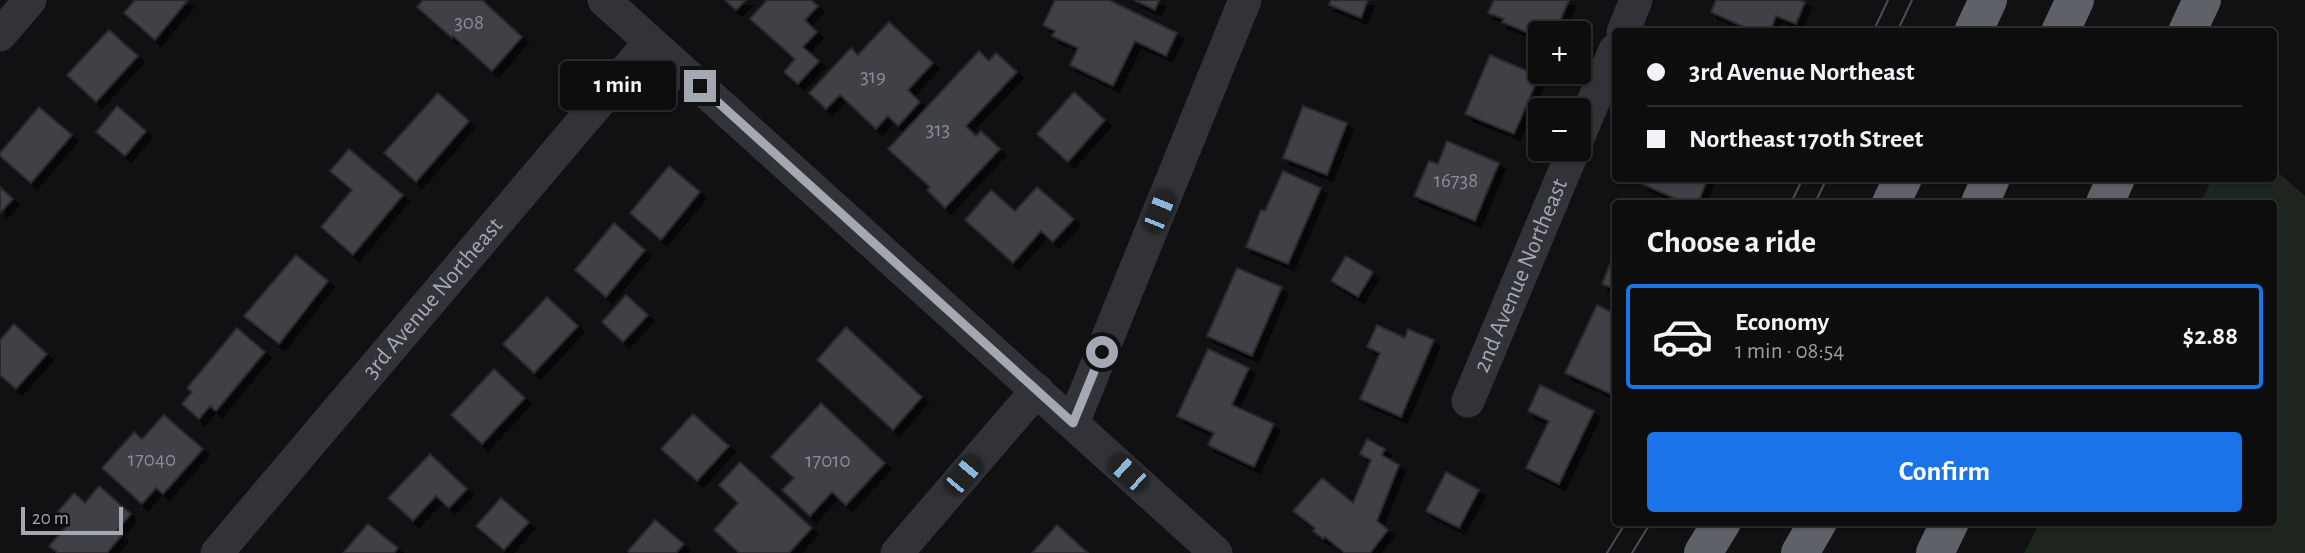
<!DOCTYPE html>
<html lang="en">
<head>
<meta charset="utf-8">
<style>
	:root { --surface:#0d0d0e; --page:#161617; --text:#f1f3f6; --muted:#9a9c9e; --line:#2d2d2e; --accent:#1a73e8 }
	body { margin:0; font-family:"Alegreya Sans",sans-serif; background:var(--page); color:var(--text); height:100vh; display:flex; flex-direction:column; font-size:26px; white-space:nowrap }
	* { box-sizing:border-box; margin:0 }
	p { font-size:23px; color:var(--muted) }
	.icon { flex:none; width:38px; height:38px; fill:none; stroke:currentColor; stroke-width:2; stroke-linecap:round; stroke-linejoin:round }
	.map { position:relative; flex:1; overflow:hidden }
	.drawer { position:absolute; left:1612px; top:200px; width:665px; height:326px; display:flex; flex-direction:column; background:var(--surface); border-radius:7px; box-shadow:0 2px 5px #0004,0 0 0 2px var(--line) }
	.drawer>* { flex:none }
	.guide { position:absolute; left:1612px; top:28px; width:665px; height:154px; border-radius:7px; box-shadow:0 2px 5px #0004,0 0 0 2px var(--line); display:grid; align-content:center; height:154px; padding:0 35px; background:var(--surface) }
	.fabs { position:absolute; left:1528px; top:21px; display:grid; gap:14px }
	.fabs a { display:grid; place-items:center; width:63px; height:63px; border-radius:7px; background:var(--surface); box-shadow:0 2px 5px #0004,0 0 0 2px var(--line); font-size:35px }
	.scale { position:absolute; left:21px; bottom:18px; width:102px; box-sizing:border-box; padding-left:7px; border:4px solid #a3a8b3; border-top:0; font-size:19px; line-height:24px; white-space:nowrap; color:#a3a8b3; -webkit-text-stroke:5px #0c0c0e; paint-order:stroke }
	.end { position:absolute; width:32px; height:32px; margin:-16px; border:9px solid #a3a8b3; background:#111; box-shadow:0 0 0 4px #111 }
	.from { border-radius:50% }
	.bubble { position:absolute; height:49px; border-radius:7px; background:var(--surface); box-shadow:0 2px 5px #0004,0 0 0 2px var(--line); font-size:23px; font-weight:700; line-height:49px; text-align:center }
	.car { position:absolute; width:21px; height:42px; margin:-21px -10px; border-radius:9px; box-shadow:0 0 5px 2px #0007; background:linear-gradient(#222 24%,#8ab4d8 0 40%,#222 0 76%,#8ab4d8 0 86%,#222 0) }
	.guide b { display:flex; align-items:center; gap:24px; height:66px; font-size:26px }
	.guide b+b { border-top:2px solid var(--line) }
	.guide i { width:18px; height:18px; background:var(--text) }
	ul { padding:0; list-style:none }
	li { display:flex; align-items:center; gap:21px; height:105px; margin:0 14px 10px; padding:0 21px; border:4px solid transparent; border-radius:7px }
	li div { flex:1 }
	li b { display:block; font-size:26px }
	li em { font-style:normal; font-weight:700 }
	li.selected { border-color:var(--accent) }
	li>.icon { width:63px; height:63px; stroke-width:1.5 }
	h2 { padding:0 35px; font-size:32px; line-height:84px }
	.action { display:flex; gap:14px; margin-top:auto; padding:14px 35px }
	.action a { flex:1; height:80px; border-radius:7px; background:var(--accent); color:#fff; font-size:28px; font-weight:700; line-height:80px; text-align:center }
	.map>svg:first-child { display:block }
	.green { fill:#1e251f }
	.building { fill:#404146; stroke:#2b2b2f; stroke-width:2; filter:url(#shadow) }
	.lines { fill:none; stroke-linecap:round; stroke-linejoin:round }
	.minor { stroke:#323338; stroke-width:33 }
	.highway { stroke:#5f6168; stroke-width:38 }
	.tram { stroke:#4c4d52; stroke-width:2 }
	.route { stroke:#a3a8b3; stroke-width:9 }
	.labels { text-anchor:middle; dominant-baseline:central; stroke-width:5; stroke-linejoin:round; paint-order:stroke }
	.number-label { font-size:21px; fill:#8a8e98 }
	.street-label { font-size:24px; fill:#a3a8b3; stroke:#0c0c0e }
</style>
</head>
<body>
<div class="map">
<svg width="2305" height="553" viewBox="0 0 2305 553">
	<defs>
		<filter id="shadow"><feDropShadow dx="6" dy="6" stdDeviation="0" flood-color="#0009"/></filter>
	</defs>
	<rect width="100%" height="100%" fill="#111113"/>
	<path class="green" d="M2273,168L2305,196V553H2024L2040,522H2273V203H2200L2212,179L2273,178Z"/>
	<path class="building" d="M135,0H188L155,40L124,13Z
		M423,0H482L522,37L492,71L453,36L452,38L417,7Z
		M725,0H746L736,10Z
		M767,0H811L818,6L805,20L817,32L803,47L819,61L798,84L784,72L795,59L750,19Z
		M1055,0H1109L1177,33L1166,56L1135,41L1113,86L1070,65L1078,48L1052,36L1055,31L1043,25Z
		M1134,0H1159L1155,10Z
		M1331,0H1368L1361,18L1329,5Z
		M1494,0H1569L1555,33H1540V38L1502,22L1504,19L1488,13Z
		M1716,0H1800L1805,2L1796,24L1776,16L1770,32H1755L1711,12Z
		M889,22L933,63L908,90L920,102L898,126L888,116L876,129L840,95L826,109L809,93L851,48L858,55Z
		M109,30L138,56L96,102L67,75Z
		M979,51L989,61L996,53L1017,72L966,126L976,136L981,131L1000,149L945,208L927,190L930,187L888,149Z
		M1490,55L1539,76L1514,134L1465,114Z
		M1074,92L1105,120L1068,162L1037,134Z
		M438,93L469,121L416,182L384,153Z
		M117,106L146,131L125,156L96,132Z
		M1303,106L1347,123L1327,175L1283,158Z
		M39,107L72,135L31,183L0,156V153Z
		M1447,141L1499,163L1475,221L1414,196L1429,161L1438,164Z
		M349,149L403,195L353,255L321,227L352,190L330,171Z
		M669,166L700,192L661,240L630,213Z
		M1283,171L1321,188L1288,264L1246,247L1261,210L1265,211Z
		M1645,178H1708L1698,203H1686L1642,184Z
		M0,187L13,199L0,213Z
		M1037,187L1074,219L1053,242L1041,231L1013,263L965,220L991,190L1015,211Z
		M614,223L645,250L606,297L575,270Z
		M1615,252V289L1602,284Z
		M296,255L328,281L279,344L244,316Z
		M1346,256L1373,272L1358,297L1331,281Z
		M1237,268L1282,287L1252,356L1207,336Z
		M626,295L648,315L623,342L602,322Z
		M547,297L578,326L534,373L503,344Z
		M1597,305L1615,314V384L1611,394L1565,373Z
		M14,324L47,354L16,389L0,375V340Z
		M1377,325L1405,338L1408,329L1434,340L1401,417L1360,399L1380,353L1367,347Z
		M846,327L922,397L893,430L817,360Z
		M237,328L265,352L216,411L210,406L199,419L182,404L192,392L187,388Z
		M1208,349L1249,368L1232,405L1274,424L1254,467L1208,445L1214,433L1177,416Z
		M494,369L525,398L482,444L451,415Z
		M1540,385L1594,411L1559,484L1526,468L1549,421L1528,411Z
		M821,403L885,463L846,505L832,492L810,516L782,490L794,478L771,457Z
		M693,414L729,446L697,481L661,449Z
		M164,415L203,449L163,494L156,488L142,504L102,468L134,432L142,439Z
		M1367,439L1385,449L1382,455L1399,465L1377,521L1388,530L1370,553H1345L1325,537L1323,539L1313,531L1315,528L1293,511L1322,478L1353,503L1371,460L1360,454Z
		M430,454L467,489L449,508L436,496L413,521L388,498Z
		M740,462L812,528L789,553H739L714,530L738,503L719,485Z
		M1446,472L1479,490L1459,528L1426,511Z
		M99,486L131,514L117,530L122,535L107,553H58L49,546L67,526L55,515L74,493L85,503Z
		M501,498L529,522L504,550L476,526Z
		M655,520L684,544L676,553H630L628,551Z
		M368,524L398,548L394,553H343Z
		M1057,525L1088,553H1032Z"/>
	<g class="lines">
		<g class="minor">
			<path d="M604,0L1216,553"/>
			<path d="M1623,32L1636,0"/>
			<path d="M0,35L30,0"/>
			<path d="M1578,138L1615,50"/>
			<path id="s1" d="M1468,401L1574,149"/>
			<path d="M1073,423L1245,0"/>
			<path id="s2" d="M217,553L650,42"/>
			<path d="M897,553L1037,390"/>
		</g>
		<path class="highway" d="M1973,32L1988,0
			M2060,32L2075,0
			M2187,32L2202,0
			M1891,203L1903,178
			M1980,203L1991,178
			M2105,203L2116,178
			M1703,553L1722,522
			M1800,553L1818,522
			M1935,553L1950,522"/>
		<path class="tram" d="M1873,32L1888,0
			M1897,32L1912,0
			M1791,203L1803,178
			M1815,203L1827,178
			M1607,553L1626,522
			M1632,553L1651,522"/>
	</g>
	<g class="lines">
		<path class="route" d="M700,86L1073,423L1102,352"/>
	</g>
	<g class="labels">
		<g class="number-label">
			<text x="469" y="22">308</text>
			<text x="873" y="76">319</text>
			<text x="938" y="129">313</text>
			<text x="1456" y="180">16738</text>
			<text x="152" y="459">17040</text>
			<text x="828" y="460">17010</text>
		</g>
		<g class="street-label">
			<text stroke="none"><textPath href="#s1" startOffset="136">2nd Avenue Northeast</textPath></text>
			<text stroke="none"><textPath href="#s2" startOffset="334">3rd Avenue Northeast</textPath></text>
		</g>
	</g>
</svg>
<div class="fabs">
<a>+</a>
<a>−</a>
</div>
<div class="scale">20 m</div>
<i class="end from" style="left:1102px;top:352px"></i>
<i class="end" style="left:700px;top:86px"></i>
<div class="bubble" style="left:560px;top:61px;width:116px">1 min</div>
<i class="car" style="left:1159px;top:211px;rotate:22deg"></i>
<i class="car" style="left:1128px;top:473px;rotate:312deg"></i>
<i class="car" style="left:963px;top:475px;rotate:40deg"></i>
<div class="guide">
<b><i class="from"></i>3rd Avenue Northeast</b>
<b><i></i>Northeast 170th Street</b>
</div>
<section class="drawer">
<h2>Choose a ride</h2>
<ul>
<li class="selected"><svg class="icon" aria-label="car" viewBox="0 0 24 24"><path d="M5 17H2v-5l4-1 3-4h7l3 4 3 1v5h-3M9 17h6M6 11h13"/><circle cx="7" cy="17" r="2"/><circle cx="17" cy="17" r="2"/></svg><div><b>Economy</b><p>1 min · 08:54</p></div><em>$2.88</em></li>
</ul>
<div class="action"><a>Confirm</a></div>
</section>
</div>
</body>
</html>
